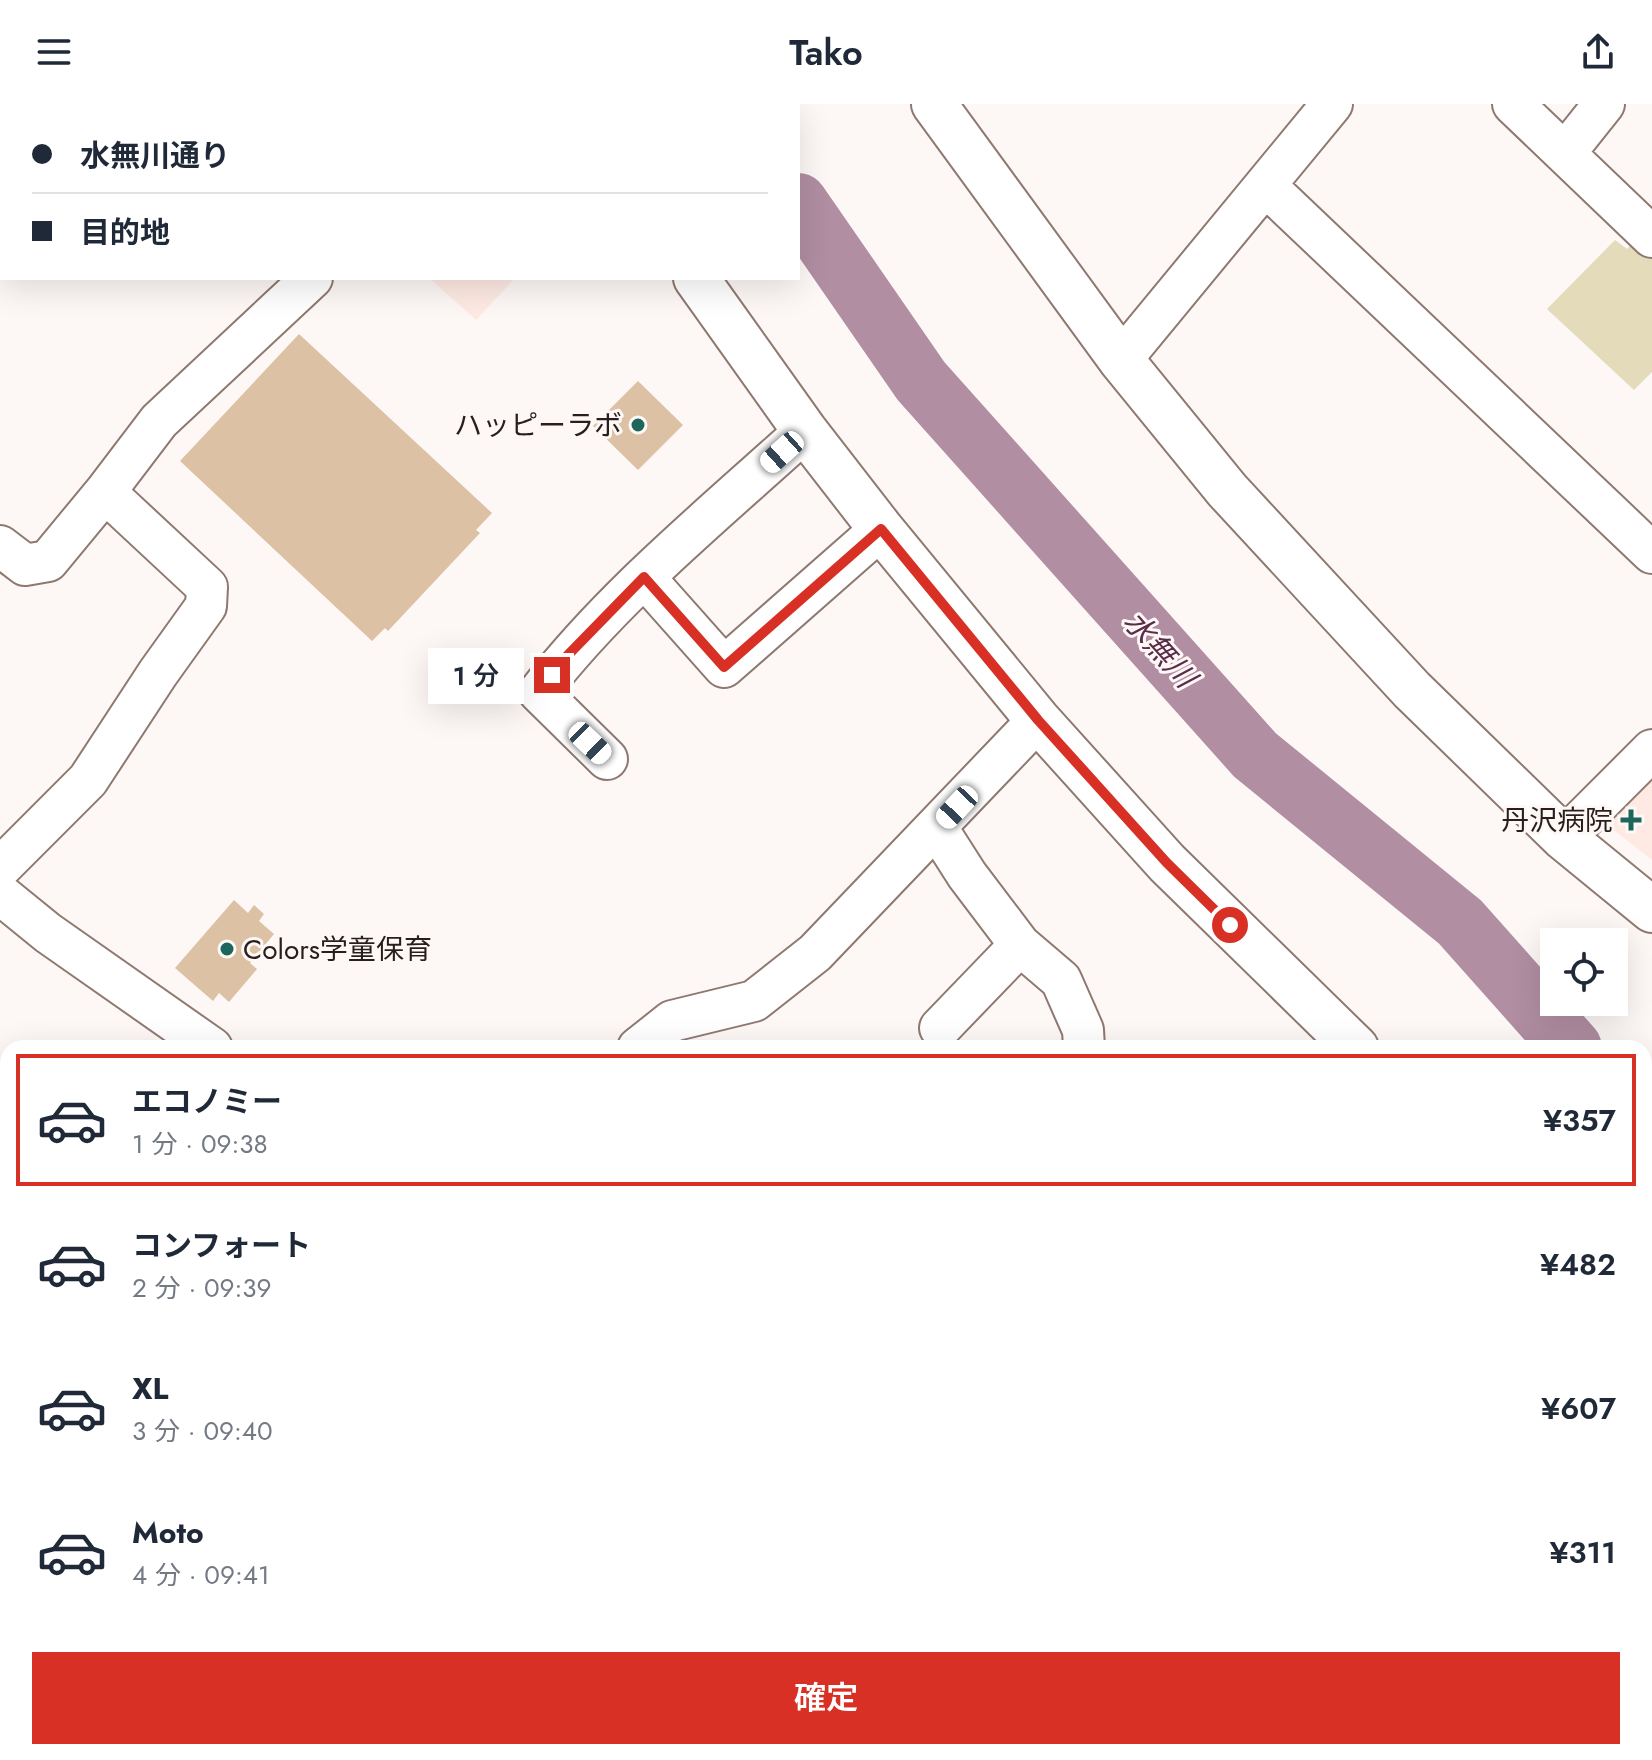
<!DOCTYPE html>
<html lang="ja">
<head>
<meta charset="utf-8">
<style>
	:root { --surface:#fff; --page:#f6f6f7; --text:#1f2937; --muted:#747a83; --line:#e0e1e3; --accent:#d93025 }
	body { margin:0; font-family:Jost,"Noto Sans JP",sans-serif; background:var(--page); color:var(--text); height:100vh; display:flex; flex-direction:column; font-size:30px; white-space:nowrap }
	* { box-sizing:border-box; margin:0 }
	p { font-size:26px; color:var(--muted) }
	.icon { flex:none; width:44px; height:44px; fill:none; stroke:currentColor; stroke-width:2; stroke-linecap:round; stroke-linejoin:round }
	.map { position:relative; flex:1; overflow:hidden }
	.sheet { position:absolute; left:0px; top:936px; width:1652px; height:720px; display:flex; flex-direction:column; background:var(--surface); border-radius:24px 24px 0 0; box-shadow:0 8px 32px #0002 }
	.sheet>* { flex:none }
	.guide { position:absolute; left:0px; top:0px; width:800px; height:176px; box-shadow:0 8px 32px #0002; display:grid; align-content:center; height:176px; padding:0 32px; background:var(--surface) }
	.buttons { position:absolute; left:1540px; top:824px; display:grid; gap:16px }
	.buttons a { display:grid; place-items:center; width:88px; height:88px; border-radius:0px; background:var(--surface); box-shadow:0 8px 32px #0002; font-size:40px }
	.end { position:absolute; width:36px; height:36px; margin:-18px; border:10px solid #d93025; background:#fff; box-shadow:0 0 0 4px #fff }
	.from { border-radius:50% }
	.bubble { position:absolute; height:56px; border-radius:0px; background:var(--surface); box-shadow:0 8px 32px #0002; font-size:26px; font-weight:600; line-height:56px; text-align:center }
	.car { position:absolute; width:24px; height:48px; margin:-24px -12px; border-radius:10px; box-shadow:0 0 6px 2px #0007; background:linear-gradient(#fff 24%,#345 0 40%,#fff 0 76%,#345 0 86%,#fff 0) }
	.guide b { display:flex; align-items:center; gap:28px; height:76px; font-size:30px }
	.guide b+b { border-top:2px solid var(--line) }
	.guide i { width:20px; height:20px; background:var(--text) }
	ul { padding:14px 0 0; list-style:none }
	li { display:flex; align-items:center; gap:24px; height:132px; margin:0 16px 12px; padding:0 16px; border:4px solid transparent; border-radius:0px }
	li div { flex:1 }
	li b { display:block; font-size:30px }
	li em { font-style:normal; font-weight:600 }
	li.active { border-color:var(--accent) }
	li>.icon { width:72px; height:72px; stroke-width:1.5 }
	.primary-button { display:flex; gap:16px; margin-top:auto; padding:16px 32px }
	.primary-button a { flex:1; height:92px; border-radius:0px; background:var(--accent); color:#fff; font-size:32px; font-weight:600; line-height:92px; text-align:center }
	header { display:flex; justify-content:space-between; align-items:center; height:104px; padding:0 32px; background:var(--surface); font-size:36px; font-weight:600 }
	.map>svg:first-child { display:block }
	.built { fill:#feeae3 }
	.green { fill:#e3dbb9 }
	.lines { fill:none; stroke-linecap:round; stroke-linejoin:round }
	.river { stroke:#b18ea2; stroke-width:60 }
	.building { fill:#ddc1a4 }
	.service-casing { stroke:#8f7870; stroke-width:24 }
	.minor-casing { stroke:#8f7870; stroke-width:44 }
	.tertiary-casing { stroke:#8f7870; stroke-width:48 }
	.service { stroke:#fff; stroke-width:20 }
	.minor { stroke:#fff; stroke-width:40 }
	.tertiary { stroke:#fff; stroke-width:44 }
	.route { stroke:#d93025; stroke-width:10 }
	.poi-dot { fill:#1e665b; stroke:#fdf8f6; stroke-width:3 }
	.labels { text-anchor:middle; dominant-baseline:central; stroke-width:6; stroke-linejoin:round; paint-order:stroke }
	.poi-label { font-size:28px; fill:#281f1c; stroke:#fdf8f6; text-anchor:end }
	.water-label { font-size:30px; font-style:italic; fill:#5b2c4a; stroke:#fdf8f6 }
</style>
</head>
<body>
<header><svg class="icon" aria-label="menu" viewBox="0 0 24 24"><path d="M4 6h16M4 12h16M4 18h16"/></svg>Tako<svg class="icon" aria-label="share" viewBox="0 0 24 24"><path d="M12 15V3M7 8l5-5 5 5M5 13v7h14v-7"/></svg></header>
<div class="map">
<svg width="1652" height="1656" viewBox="0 0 1652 1656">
	<rect width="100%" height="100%" fill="#fdf8f6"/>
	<path class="built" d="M429,174H515L476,216Z
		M1652,668V756L1611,724L1610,708Z"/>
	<path class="green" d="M1615,136L1627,145L1634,137L1652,154V268L1634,286L1547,205Z"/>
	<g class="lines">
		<path class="river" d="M729,0L731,2
			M798,99L921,277L1255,651L1460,818L1572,944
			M1644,1024L1652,1033"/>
	</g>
	<path class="building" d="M299,230L492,409L476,426L480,429L388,527L385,524L372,537L180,357Z
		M638,277L683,321L638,366L593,322Z
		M234,796L248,809L254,801L264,810L259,817L274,830L250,859L257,865L229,898L219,889L213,897L175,864Z"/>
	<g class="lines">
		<g class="service-casing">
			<path id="service" d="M410,1656L417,1649"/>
		</g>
		<g class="minor-casing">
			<path id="minor" d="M414,0L416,2
				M1513,0L1652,133
				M473,2L475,0
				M1565,49L1604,0
				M1266,82L1652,449
				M1121,256L1332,0
				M0,442L25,461L48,457L105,388L159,317L312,174
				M644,473L724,563L881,425
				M607,655L539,588C614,491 714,410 805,327
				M937,724L967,771L1020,841L1061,876L1083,926L1084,944
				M1564,734L1652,646
				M0,764L88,676L158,569L206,502L207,483L105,388
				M0,790L48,829L212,944
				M940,924L1020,841
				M638,944L672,917L754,897L815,849L1038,616
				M0,1029L8,1035
				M0,1216L8,1205
				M0,1292L8,1298
				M0,1474L8,1479
				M0,1617L8,1607
				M353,1648L362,1656
				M780,1648L792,1656
				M643,1656L649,1648
				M1062,1656L1065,1648"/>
		</g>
		<g class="tertiary-casing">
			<path id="tertiary" d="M572,0L573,2
				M934,0L1121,256L1227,386L1412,586L1564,734L1652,806
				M696,174L805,327L881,425L1038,616L1167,759L1356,944
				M1644,1189L1652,1195"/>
		</g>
		<use href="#service" class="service"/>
		<use href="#minor" class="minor"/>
		<use href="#tertiary" class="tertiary"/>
	</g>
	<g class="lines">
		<path class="route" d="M552,571L566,553L644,473L724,563L881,425L1038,616L1167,759L1230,821"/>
	</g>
	<g class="poi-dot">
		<circle cx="638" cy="321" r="8"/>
		<path d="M1627 704h8v8h8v8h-8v8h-8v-8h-8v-8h8z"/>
		<circle cx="227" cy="845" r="8"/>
	</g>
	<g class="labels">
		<g class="poi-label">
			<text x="622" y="321">ハッピーラボ</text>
			<text x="1613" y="716">丹沢病院</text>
			<text x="243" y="845" text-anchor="start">Colors学童保育</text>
		</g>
		<g class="water-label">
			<text transform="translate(1160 545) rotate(48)">水無川</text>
		</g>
	</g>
</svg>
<div class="buttons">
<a><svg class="icon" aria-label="locate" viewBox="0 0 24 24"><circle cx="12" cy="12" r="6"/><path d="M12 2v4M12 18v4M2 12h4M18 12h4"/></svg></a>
</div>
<i class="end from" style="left:1230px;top:821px"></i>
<i class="end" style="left:552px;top:571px"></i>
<div class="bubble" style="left:428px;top:544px;width:96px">1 分</div>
<i class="car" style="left:782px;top:348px;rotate:228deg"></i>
<i class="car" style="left:590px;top:639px;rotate:134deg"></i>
<i class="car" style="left:957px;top:703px;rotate:223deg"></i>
<div class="guide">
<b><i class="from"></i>水無川通り</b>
<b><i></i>目的地</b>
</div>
<section class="sheet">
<ul>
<li class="active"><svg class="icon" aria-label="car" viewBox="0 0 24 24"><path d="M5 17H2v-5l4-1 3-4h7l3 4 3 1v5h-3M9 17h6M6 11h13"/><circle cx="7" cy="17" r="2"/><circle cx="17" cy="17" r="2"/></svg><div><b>エコノミー</b><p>1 分 · 09:38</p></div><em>¥357</em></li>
<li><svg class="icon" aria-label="car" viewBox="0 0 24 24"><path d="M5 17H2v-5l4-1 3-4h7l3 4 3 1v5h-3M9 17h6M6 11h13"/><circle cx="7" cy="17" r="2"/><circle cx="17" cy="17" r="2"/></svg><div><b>コンフォート</b><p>2 分 · 09:39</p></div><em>¥482</em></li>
<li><svg class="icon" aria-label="car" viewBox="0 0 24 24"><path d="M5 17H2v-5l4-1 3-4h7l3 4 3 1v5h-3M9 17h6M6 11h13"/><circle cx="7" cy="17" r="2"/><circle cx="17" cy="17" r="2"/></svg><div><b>XL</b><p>3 分 · 09:40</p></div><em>¥607</em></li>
<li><svg class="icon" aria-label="car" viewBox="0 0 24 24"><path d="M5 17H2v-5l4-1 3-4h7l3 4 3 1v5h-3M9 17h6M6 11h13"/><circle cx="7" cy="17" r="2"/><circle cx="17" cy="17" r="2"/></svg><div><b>Moto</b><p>4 分 · 09:41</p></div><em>¥311</em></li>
</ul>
<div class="primary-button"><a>確定</a></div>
</section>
</div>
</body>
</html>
